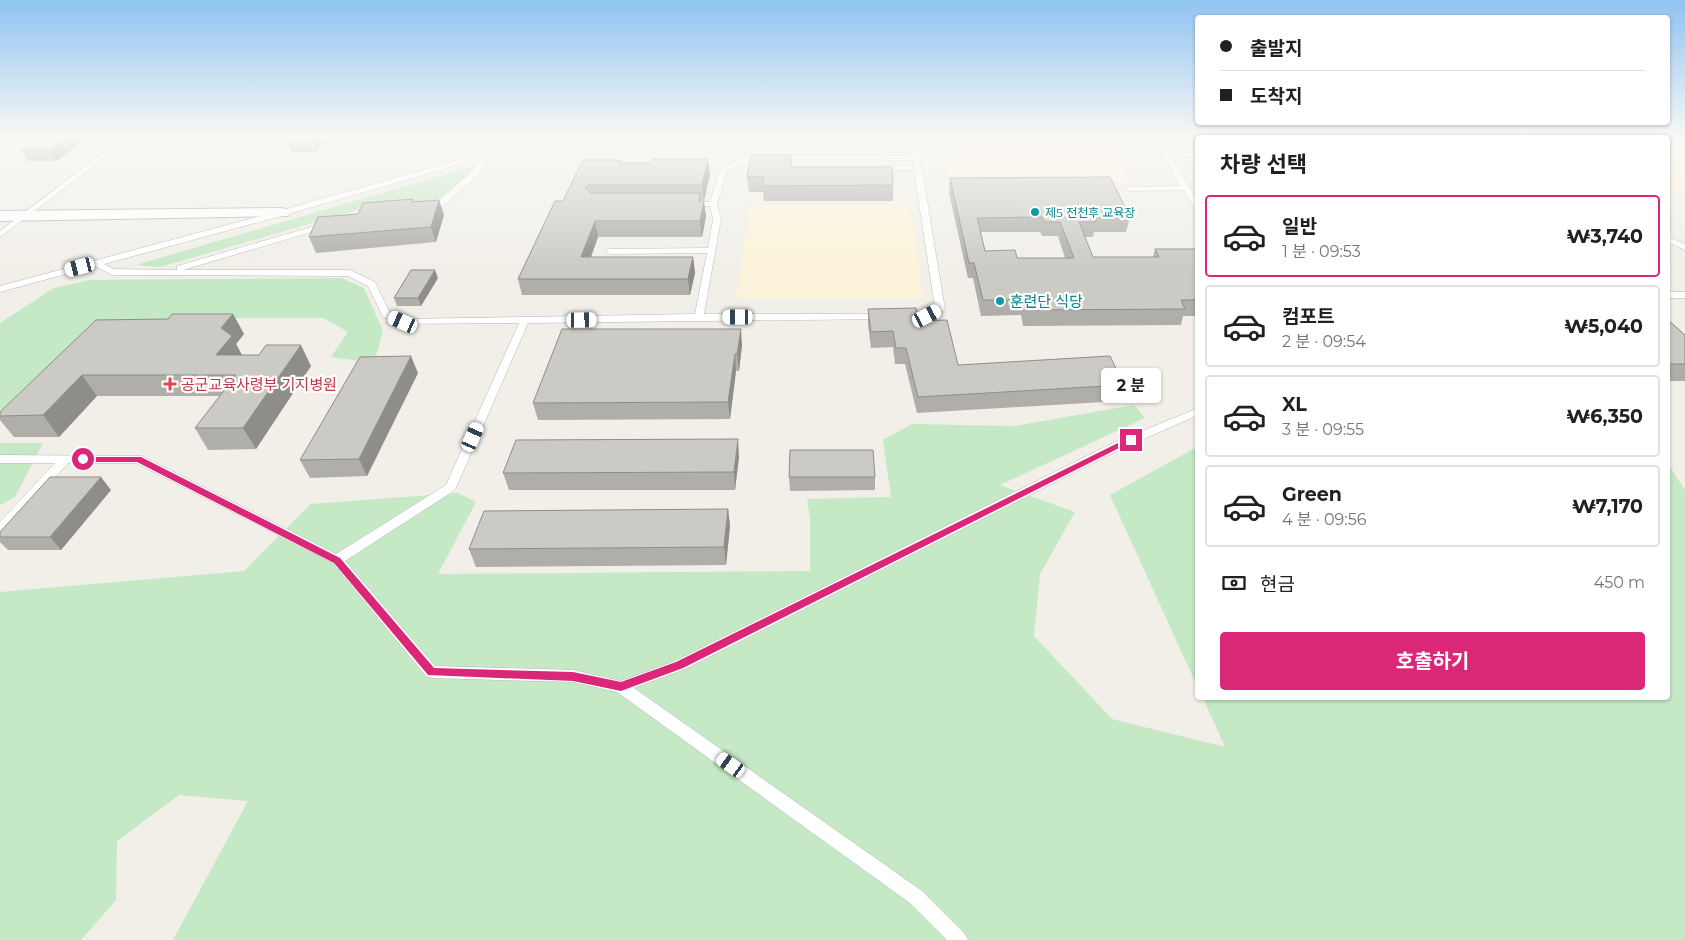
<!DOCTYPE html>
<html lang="ko">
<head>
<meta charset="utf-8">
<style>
	:root { --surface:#fff; --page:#f6f6f6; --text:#202124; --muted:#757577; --line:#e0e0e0; --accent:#db2777 }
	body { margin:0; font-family:Montserrat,"Noto Sans KR",sans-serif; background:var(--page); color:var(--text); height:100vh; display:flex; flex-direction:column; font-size:19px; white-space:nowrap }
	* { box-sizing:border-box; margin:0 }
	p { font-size:16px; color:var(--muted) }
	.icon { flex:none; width:28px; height:28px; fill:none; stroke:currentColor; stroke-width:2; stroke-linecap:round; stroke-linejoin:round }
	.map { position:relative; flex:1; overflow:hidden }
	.side { position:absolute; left:1195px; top:135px; width:475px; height:565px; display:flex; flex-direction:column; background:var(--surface); border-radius:5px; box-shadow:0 1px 4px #0004 }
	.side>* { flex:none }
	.hud { position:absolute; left:1195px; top:15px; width:475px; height:110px; border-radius:5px; box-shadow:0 1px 4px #0004; display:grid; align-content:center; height:110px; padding:0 25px; background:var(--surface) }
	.end { position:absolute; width:22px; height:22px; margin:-11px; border:6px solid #db2777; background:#fff; box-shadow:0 0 0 2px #fff }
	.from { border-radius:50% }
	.bubble { position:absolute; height:35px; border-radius:5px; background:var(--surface); box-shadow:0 1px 4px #0004; font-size:16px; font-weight:700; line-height:35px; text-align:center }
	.car { position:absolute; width:15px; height:30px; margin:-15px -8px; border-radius:6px; box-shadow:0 0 4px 1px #0007; background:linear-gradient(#fff 24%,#345 0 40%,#fff 0 76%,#345 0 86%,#fff 0) }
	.hud b { display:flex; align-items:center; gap:18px; height:48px; font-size:19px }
	.hud b+b { border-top:1px solid var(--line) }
	.hud i { width:12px; height:12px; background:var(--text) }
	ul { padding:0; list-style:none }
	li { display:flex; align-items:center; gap:15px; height:82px; margin:0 10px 8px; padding:0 15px; border:2px solid var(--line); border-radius:5px }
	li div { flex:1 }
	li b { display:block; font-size:19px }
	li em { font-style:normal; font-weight:700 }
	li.active { border-color:var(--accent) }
	li>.icon { width:45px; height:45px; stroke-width:1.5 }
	h2 { padding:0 25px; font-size:22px; line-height:60px }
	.pay { display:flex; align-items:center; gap:12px; height:55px; padding:0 25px; font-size:19px }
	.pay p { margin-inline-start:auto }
	.button { display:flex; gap:10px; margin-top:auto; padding:10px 25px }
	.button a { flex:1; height:58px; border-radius:5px; background:var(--accent); color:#fff; font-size:20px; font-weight:700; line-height:58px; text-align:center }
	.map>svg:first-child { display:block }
	.green { fill:#c5e8c5 }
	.sand { fill:#fbf3d9 }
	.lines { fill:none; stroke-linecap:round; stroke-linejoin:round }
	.service-casing { stroke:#b5b8bc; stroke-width:1 }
	.minor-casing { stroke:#b5b8bc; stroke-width:2 }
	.service { fill:#fff; fill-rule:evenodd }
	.minor { fill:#fff; fill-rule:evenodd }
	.wall { fill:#afaea9; fill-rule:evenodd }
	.shaded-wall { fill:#8f8d8a }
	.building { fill:#cccac5; stroke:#8f8d8a; fill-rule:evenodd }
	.route { fill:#db2777 }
	.culture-dot { fill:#0f9aa8; stroke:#fff; stroke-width:2 }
	.health-dot { fill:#e0444e; stroke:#fff; stroke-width:2 }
	.labels { text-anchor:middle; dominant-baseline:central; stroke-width:4.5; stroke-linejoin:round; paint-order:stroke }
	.far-culture-label { font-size:12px; fill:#0d838f; stroke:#fff; text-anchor:start }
	.culture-label { font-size:15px; fill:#0d838f; stroke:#fff; text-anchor:start }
	.health-label { font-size:15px; fill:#be3a42; stroke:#fff; text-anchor:start }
</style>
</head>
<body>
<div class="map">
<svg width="1685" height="940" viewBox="0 0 1685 940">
	<rect width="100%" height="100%" fill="#f1efe8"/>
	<path class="green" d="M474,166L464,179L433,203L361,209L160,267L136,265Z
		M341,278L364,288L383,331L374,363L331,357L348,332L323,318H229L80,336L0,420V323L54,288L89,280Z
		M1134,405L1145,418L1000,485L1075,512L1040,574L1034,636L1112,719L1225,747L1203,698H1668V464L1685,490V940H173L248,801L179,795L117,841L116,900L81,940H0V592L244,571L311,504L458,493L476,502L438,574L810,571V518L807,499L891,497L883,440L912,424L1014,426Z
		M0,443H43L15,497L0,505Z
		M1197,447V446V686L1110,495Z"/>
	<path class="sand" d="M942,137H1107L1130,182L952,183Z
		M1668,140L1685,143V194L1668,192Z
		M749,205H910L923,298H737Z"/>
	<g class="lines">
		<g class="service-casing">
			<path id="service" d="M124,137H132L0,237V231Z
				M540,137H551L492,155L476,177L437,211L427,212L423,210L432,207L470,173L482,158L285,215L104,264L114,269L177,270V266L325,223H328V227L183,270H350L375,282L390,313L404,319L695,314L707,253L610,254L607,253V249L708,248L713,219L710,206H691L687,204L691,202H710L720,170L738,159L764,155L912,156V137H918L920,158L945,309L943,311C933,316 909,324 899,317C906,312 924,313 935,308L914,170H878L874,168L878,166H914L913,160L764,159L743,163L727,171L717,204L721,219L704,314H883L888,317L886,319L528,323L455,490L345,561L435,666L573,670L621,681L675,661L1111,444L1198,408V415L1119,450L685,669L634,688L922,891L965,934L968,940H947L910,903L617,692L573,682L431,678L426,676L333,563L136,463H68L4,533L0,534V522L55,463H0V455L142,456L336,554L446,485L519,323L400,324L383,317L368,286L348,276L112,275L95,266L0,292V286L279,211Z
				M1152,137H1159L1167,151L1198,154V158L1170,156L1198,200V209H1195L1184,190L1128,191L1124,189L1128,187L1181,186Z
				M765,143H867L871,145L867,147L763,146V144Z
				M1668,237L1685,244V250L1668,242Z
				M1668,292H1685V298H1668Z"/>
		</g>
		<g class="minor-casing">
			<path id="minor" d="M282,208L288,210L290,213L288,216L0,221V211Z"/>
		</g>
		<use href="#service" class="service"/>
		<use href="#minor" class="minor"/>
	</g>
	<path class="wall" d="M88,137L57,161H28L21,150Z
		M330,137L316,152H291L286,141Z
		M1471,137V138H1381V137Z
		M620,160L621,163L710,174L704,200H701L706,216L702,237H598L591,257H693L695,273L690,295H522L518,279L563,201Z
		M792,167L893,185V201H764L763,192H749L747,177Z
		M950,178L1130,217L1126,232H1094L1093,237H1085L1093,257H1153L1155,249H1198V316H1183L1181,325L1023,326L1021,315L981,316L973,278H968L949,193ZM981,232H1040L1042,236H1058L1065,258H1017L985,251Z
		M413,199L414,202L439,200L444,215L436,242L316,253L309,237L358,214Z
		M438,278L421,306H397L394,298Z
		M868,309L919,321L958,365L1124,385L1120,401L917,413L905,364H895L893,347L871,348L868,325Z
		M233,314L244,334L236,344L242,355L311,366L256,449L208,450L195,428L220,396H97L59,437H14L0,420V412L168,319Z
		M1668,320L1685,335V381H1668Z
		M742,345L739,371H736L730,419L538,420L533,403Z
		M418,373L367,476L310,478L300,460Z
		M739,457L735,490H509L503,473Z
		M789,477H875V490L790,491Z
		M111,490L61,550H8L0,542V532Z
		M728,509L730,526L726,565L476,567L469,549Z"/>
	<path class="shaded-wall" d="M67,137H88L57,161L51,149Z
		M316,137H330L316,152L312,141Z
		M708,159L710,174L704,200L702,185Z
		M439,200L444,215L436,242L431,227Z
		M704,201L706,216L702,237L700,221Z
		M595,221L598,237L585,273L581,257Z
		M693,257L695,273L690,295L688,279Z
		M435,270L438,278L421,306L418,298Z
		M233,314L244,334L236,344L243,357L228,376L216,355L221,328Z
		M741,329L742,345L739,371L737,354Z
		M301,345L311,366L256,449L243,428Z
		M735,354L736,371L730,419L728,402Z
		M411,356L418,373L367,476L359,459Z
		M82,375L97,396L59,437L43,415Z
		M738,439L739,457L735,490L734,472Z
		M101,477L111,490L61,550L50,537Z
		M728,509L730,526L726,565L724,547Z"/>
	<path class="building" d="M40,137H67L51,149L21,150Z
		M290,137H316L312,141H286Z
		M1418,137H1471V138H1420Z
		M751,155H792L791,167H892L893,185L763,186L764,177H747Z
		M653,159H708L702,185H588L585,188L591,193H700L699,201H704L700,221H595L581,257H693L688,279H518L555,201H563L583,160H620L619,163H651Z
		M1110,177L1130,217H1094L1096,222H1079L1093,257H1159L1155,249H1198V300H1181L1185,309L1026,310L1023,300H983L974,263H969L950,178ZM1042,217L1044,222H1060L1074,258H1017L1015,250L985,251L977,218Z
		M413,199L412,202L439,200L431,227L309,237L318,217L358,214L363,203Z
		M411,270H435L418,298H394Z
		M916,308L919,321L947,320L958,365L1110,356L1124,385L918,397L906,348H896L893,331L871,332L868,309Z
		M172,314H233L221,328L232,336L216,355H259L266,345H301L243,428H195L236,375H82L43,415L0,416V412L96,320L168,319Z
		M1668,320L1685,335V364H1668Z
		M562,329H741L737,354H735L728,402L533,403Z
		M411,356L359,459L300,460L360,357Z
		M738,439L734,472L503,473L516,440Z
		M790,450H873L875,477H789Z
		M50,477H101L50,537H0V532Z
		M728,509L724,547L469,549L484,511Z"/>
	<linearGradient id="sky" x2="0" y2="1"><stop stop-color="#8fc3f1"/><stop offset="0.51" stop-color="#f9f8f5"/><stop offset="1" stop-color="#f9f8f5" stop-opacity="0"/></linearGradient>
	<rect width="1685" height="269" fill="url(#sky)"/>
	<path class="route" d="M1128,438L1135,440L683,668L621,691L573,681L428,675L334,563L137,462H83L79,459L83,457H141L340,558L434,668L573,672L621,682L676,662Z"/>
	<g class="culture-dot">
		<circle cx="1035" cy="212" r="5"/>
		<circle cx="1000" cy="301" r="5"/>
	</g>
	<path class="health-dot" d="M167.5 376.5h5v5h5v5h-5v5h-5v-5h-5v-5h5z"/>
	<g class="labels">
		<g class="far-culture-label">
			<text x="1045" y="212">제5 전천후 교육장</text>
		</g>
		<g class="culture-label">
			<text x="1010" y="301">훈련단 식당</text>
		</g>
		<g class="health-label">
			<text x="181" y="384">공군교육사령부 기지병원</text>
		</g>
	</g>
</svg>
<i class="end from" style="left:83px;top:459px"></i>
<i class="end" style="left:1131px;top:440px"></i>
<div class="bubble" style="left:1101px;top:368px;width:60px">2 분</div>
<i class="car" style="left:80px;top:267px;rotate:256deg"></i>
<i class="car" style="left:927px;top:316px;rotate:63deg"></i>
<i class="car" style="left:738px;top:317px;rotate:270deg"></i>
<i class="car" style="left:582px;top:320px;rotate:89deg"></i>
<i class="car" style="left:403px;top:322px;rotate:294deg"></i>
<i class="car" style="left:473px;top:437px;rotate:24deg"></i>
<i class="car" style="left:731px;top:765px;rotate:305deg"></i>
<div class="hud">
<b><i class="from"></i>출발지</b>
<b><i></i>도착지</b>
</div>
<section class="side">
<h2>차량 선택</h2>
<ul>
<li class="active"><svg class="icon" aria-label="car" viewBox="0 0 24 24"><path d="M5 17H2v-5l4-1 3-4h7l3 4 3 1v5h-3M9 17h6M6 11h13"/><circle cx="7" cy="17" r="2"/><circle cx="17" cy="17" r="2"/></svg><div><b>일반</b><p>1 분 · 09:53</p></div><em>₩3,740</em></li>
<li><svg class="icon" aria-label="car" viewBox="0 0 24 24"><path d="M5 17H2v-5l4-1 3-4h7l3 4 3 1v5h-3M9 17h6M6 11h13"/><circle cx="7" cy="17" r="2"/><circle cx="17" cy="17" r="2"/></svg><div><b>컴포트</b><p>2 분 · 09:54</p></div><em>₩5,040</em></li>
<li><svg class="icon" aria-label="car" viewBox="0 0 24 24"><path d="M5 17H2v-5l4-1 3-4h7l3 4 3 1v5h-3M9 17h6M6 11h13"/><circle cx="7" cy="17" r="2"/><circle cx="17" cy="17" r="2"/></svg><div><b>XL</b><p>3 분 · 09:55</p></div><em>₩6,350</em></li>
<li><svg class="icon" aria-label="car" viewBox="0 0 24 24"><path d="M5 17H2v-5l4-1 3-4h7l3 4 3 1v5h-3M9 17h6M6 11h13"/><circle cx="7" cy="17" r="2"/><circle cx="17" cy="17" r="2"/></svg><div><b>Green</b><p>4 분 · 09:56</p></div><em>₩7,170</em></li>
</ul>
<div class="pay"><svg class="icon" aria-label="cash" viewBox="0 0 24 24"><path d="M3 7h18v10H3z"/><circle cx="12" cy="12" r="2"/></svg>현금<p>450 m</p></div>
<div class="button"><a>호출하기</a></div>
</section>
</div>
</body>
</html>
